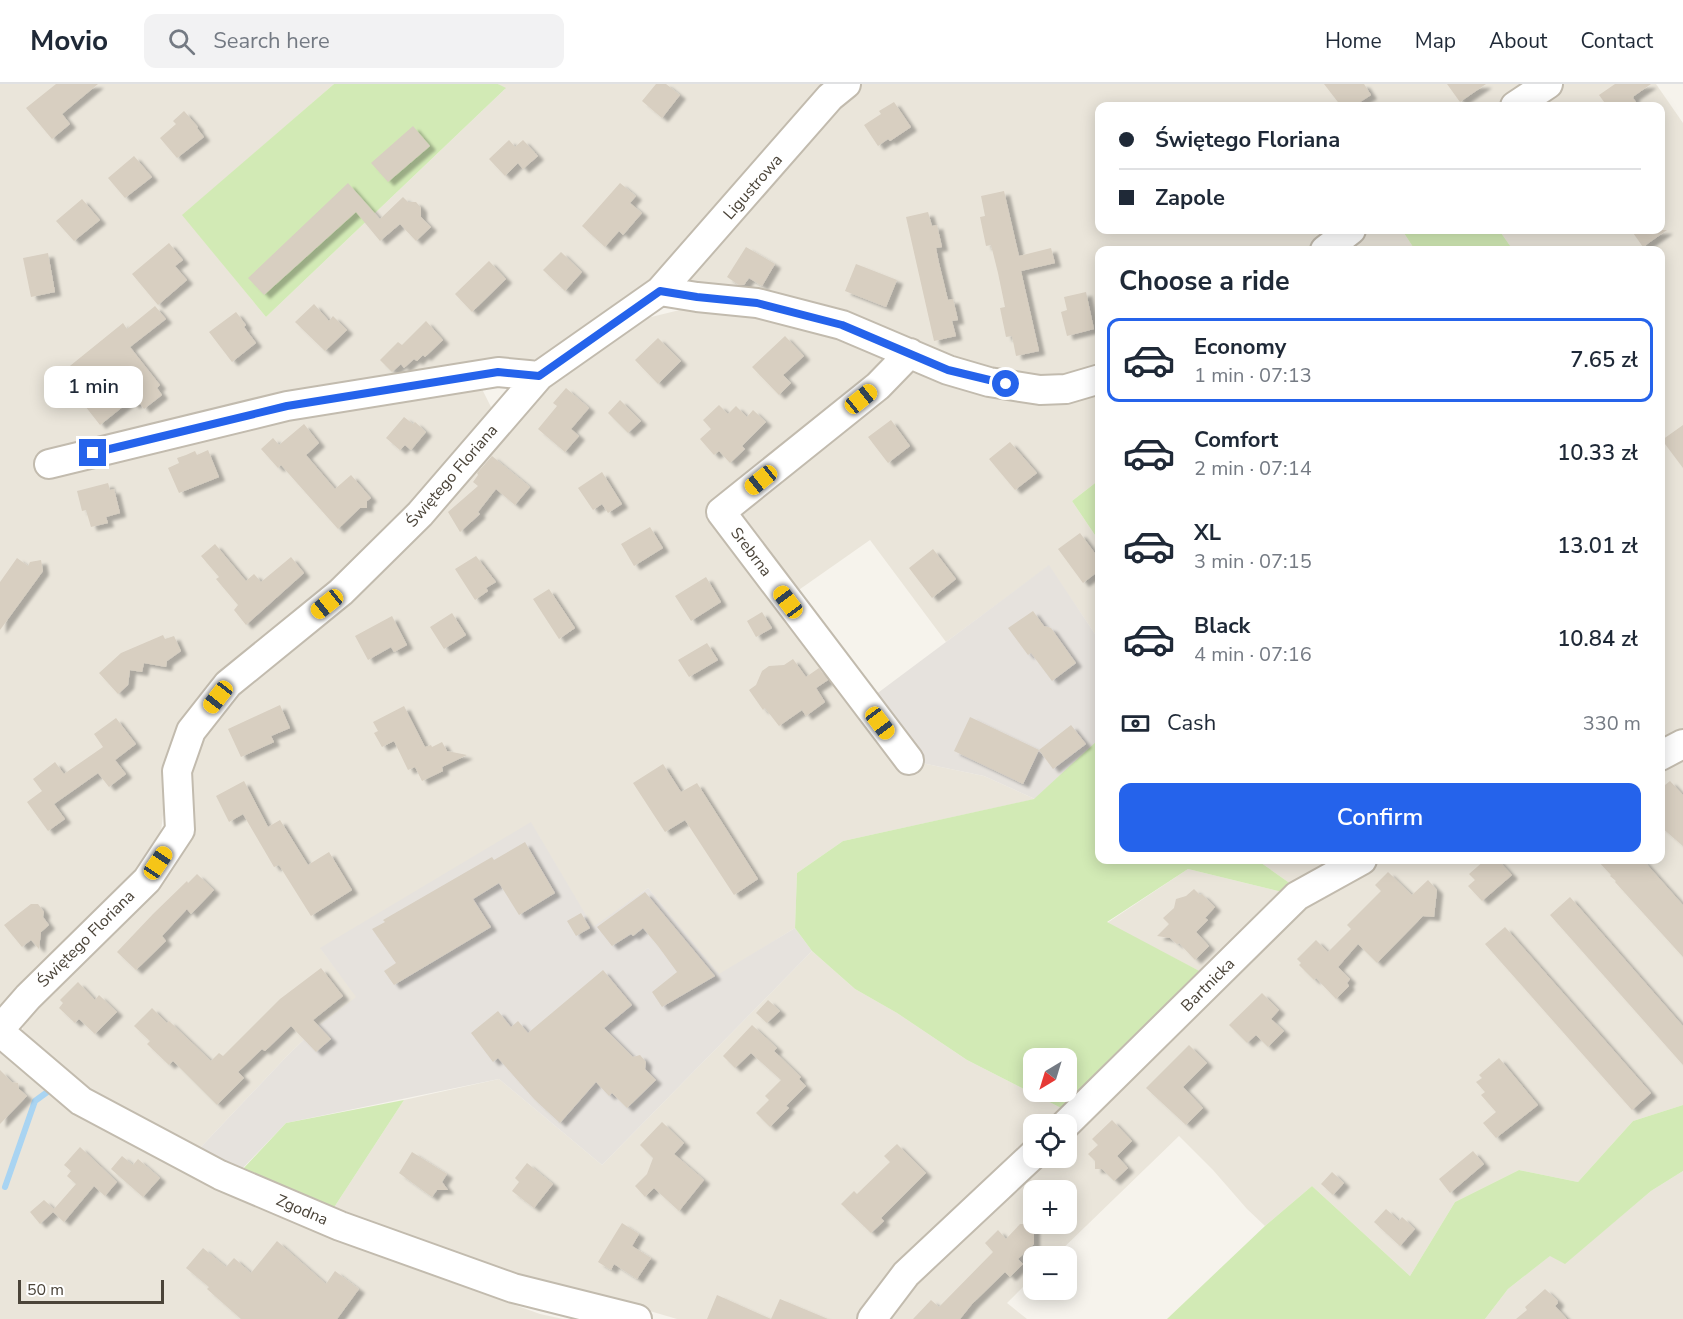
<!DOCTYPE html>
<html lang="en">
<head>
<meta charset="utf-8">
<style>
	:root { --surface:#fff; --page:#f2f2f3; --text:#1f2937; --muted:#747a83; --line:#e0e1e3; --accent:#2563eb }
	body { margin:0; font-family:"Nunito Sans",sans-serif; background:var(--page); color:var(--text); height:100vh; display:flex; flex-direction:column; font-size:22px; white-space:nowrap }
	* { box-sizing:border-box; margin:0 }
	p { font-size:20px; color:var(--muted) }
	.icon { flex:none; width:33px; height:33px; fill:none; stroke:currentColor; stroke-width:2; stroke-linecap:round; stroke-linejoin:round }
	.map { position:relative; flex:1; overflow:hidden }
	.drawer { position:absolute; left:1095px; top:162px; width:570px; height:618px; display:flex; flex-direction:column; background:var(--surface); border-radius:12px; box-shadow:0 3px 15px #0003 }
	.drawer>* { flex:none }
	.top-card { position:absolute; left:1095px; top:18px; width:570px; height:132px; border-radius:12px; box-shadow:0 3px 15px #0003; display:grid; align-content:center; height:132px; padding:0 24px; background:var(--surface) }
	.needle { width:39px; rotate:218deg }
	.tools { position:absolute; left:1023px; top:964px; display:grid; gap:12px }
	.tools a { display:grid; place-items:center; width:54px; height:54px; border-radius:12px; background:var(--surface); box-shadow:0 3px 15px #0003; font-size:30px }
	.scale { position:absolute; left:18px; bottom:15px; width:146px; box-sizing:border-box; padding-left:6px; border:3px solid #4b4439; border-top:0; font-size:16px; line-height:21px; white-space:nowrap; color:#4b4439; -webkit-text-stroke:4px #fff; paint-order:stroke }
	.end { position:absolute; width:27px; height:27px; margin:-14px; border:8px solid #2563eb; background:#fff; box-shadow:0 0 0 3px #fff }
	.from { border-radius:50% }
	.bubble { position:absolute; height:42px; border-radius:12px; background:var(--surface); box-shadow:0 3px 15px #0003; font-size:20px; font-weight:600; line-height:42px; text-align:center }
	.car { position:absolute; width:18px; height:36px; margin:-18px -9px; border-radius:8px; box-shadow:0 0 4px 2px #0007; background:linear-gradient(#f5c518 24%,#345 0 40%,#f5c518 0 76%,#345 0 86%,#f5c518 0) }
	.top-card b { display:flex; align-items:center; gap:21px; height:57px; font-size:22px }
	.top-card b+b { border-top:2px solid var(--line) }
	.top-card i { width:15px; height:15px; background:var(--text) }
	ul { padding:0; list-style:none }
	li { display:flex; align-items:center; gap:18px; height:84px; margin:0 12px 9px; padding:0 12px; border:3px solid transparent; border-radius:12px }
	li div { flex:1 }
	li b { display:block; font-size:22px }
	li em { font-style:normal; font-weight:600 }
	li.selected { border-color:var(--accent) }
	li>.icon { width:54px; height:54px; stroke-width:1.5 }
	h2 { padding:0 24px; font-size:27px; line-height:72px }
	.pay { display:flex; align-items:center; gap:15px; height:66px; padding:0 24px; font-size:22px }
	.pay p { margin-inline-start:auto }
	.primary-button { display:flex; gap:12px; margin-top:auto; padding:12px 24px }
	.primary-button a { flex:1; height:69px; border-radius:12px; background:var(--accent); color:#fff; font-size:24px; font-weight:600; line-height:69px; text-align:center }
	header { display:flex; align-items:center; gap:36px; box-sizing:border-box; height:84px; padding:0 30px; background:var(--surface); border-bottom:2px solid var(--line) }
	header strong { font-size:28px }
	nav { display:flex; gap:33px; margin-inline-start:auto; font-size:21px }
	.search { width:420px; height:54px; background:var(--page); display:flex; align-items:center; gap:15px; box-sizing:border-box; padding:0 21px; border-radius:12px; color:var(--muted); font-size:22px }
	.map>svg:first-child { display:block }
	.residential { fill:#eae5da; fill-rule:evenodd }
	.industrial { fill:#e6e2dd }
	.green { fill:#d2eab5; fill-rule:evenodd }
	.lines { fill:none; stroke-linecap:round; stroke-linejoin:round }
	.stream { stroke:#a9d4f2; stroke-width:6 }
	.building { fill:#d8cfc1; filter:url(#shadow) }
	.minor-casing { stroke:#c2bbae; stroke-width:32 }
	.minor { stroke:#fff; stroke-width:28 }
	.route { stroke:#2563eb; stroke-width:8 }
	.labels { text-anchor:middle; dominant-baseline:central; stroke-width:4.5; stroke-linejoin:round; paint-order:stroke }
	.street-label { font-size:16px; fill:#4b4439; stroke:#fff }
</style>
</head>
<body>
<header>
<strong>Movio</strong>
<div class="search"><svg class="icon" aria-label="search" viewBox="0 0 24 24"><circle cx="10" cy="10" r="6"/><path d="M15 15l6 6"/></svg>Search here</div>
<nav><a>Home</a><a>Map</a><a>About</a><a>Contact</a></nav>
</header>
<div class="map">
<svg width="1683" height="1235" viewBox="0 0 1683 1235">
	<defs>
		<filter id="shadow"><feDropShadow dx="6" dy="4" stdDeviation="1.5" flood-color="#0004"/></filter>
	</defs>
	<rect width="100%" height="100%" fill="#f6f3ec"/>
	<path class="residential" d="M0,0H334L183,131L266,233L505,5L498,0H835L638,213L537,275L502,278L228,342L480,301L492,325L417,413L351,480L253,565L171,668L161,747L141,787L0,926Z
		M859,0H1529L1497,22H1100V146H1334L1307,166H1100L1099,281L1062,293L1020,296L703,203L686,194Z
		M1561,0H1656L1683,39V652L1661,665L1660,166H1513L1499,146H1660V22H1529Z
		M1366,146H1402L1415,166H1338Z
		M692,223L740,228L791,243L802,240L897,275L709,431L917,678L984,692L1035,715L843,757L797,789L795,844L719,891L648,804L593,844L531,739L321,865L357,913L317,943L287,972L199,1065L70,1000L21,949L31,922L158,799L187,764L186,688L206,637L549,294L643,235Z
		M911,282L1099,303V396L1072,417L1099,457V556L1049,482L946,558L870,456L793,510L731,429Z
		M1683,665V1021L1633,1037L1578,1098L1519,1086L1455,1118L1410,1192L1312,1102L1265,1142L1247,1125L1213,1086L1179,1052L1054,1173H1034L1033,1193L1007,1219L1027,1235H880L1037,1074H1066L1067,1045L1297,819L1374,776H1660L1661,678ZM1034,1107H1066V1140H1034Z
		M1257,776H1347L1298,805Z
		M1188,785L1290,810L1207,891L1107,839Z
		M812,867L855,905L897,929L967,976L1069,1028L1056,1041H1034L1033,1062L863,1235H677L636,1223L542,1202L333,1125L404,1016L499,995L602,1081Z
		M0,964L51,1010L197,1094L342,1159L540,1230L563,1235H0Z
		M1683,1087V1235H1485L1508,1205L1551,1171L1565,1179L1651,1107Z"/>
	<path class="industrial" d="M1049,481L1099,556V655L1035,715L984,692L917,678L871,614Z
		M531,738L593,843L648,804L719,890L795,844L812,867L602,1081L499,995L286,1039L241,1086L199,1065L287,972L317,943L356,913L320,864Z"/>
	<path class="green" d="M334,0H498L506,4L266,233L182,131Z
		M1402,146H1499L1513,166H1415Z
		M1099,396V457L1072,417Z
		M1099,655L1100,776H1257L1298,805L1290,810L1188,785L1107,838L1207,891L1069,1028L967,976L897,929L855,905L812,867L795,844L797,789L843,757L1034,715ZM1034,975H1066V1008H1034Z
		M404,1016L333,1125L242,1086L286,1039Z
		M1683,1021V1087L1651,1107L1565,1180L1550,1172L1508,1205L1485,1235H1167L1265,1142L1312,1102L1410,1192L1455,1118L1519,1086L1578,1098L1633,1037Z"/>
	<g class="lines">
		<path class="stream" d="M5,1103L35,1017L50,1006"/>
	</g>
	<path class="building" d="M56,0H98L62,30L70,40L52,55L26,24Z
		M656,0H666L680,11L662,34L642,17Z
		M1324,0H1364L1371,11L1354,22H1341Z
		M1447,0H1486L1460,18Z
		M1615,0H1651L1634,12L1633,14L1639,22H1607L1599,11Z
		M894,18L911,43L890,57L888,55L878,62L864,41L881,30L879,27Z
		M184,27L198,43L197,44L204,53L177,74L160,54L176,40L173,37Z
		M413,42L430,62L388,98L371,79Z
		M509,56L515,63L523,56L538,72L523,85L518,79L505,92L489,75Z
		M134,72L152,93L125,114L108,94Z
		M348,99L380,135L403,113L408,118H416L421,124V133L431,143L416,157L400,140L380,157L356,128L264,211L248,194Z
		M620,99L636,112L630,119L642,129L623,151L619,147L605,163L582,142Z
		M1004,107L1019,172L1051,164L1055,179L1021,187L1039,267L1016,272L1012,252L1006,253L1000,224L1005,223L998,189L991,161L986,162L980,133L985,132L981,112Z
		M82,115L100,136L74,157L56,137Z
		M928,128L932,142L937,141L942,163L936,164L939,179L948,216L953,215L958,236L952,237L956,252L934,257L906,133Z
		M1631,146H1667L1643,163Z
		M169,159L183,176L175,182L187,196L158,221L132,190Z
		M746,163L775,180L762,202L749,194L744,201H739L727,193Z
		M561,168L582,188L565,207L543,186Z
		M48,169L55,208L31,213L23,174Z
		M489,177L506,195L472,228L455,210Z
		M856,180L897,196L886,223L845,207Z
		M1086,208L1094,245L1067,252L1061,228L1067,226L1064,213Z
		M314,220L329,237L333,232L347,246L325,267L295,238Z
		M155,222L166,235L130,263L160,301L157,304L162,311L144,325L138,317L134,321L130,317L100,341L60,290L123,239L127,245Z
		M236,228L246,241L244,243L256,259L232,278L209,248Z
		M426,237L443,256L425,273L423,271L417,277L414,275L404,284L401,280L392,288L380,276L398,258L402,261Z
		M785,252L804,272L783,291L791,299L779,311L752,283Z
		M658,254L681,277L658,300L635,276Z
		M566,304L589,324L571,345L579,352L565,368L538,345L557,322L553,319Z
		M620,316L641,337L628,349L608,329Z
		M719,321L728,330L736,322L747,333L753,326L766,338L742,362L745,365L730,379L719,367L714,371L700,355L711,345L703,336Z
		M404,333L413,340L415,338L426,348L411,366L405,361L400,366L386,354Z
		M891,336L910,362L888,379L868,353Z
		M304,340L319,359L306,371L335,405L351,391L371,414L367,417V424H360L338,445L281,381L278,384L261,365L273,354L279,361Z
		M1683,341V384L1662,356Z
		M1010,358L1037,389L1015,406L989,375Z
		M208,366L219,393L179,409L168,384L179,379L177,374L186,371L195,367L197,371Z
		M492,372L530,403L515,421L496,405L478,428L480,430L460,448L448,428L478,402L473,398L478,391L477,389Z
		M602,388L622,420L608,429L602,420L593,426L578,404Z
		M108,399L110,406L114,405L120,429L106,433L108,439L91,443L86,426L82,427L77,407Z
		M650,443L663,464L634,482L621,460Z
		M1080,449L1100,476V486L1083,499L1058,465Z
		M215,460L246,497L254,490L261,498L291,473L304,489L246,541L234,526L238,521L216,495L219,493L201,472Z
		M933,465L956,495L932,514L909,484Z
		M476,472L496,498L486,504L488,507L475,516L455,485Z
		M17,474L28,482L30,478L41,476L43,487L0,546V498Z
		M706,493L721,518L691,537L675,512Z
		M549,505L575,544L559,555L533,515Z
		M1033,527L1044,542L1051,544L1076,579L1052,597L1031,569L1028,571L1008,544Z
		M762,528L772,544L756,553L747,537Z
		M452,529L466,551L444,565L430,543Z
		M392,532L407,561L394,568L391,563L368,576L355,552Z
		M163,551L165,555L174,552L181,567L167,577L166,583L144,579L142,588L130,586L128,601L118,610L99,589L121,569Z
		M707,559L718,576L689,593L678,576Z
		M793,575L806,593L819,584L828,596L816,604L825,618L806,632L802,626L779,642L765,624L763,626L749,606L756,601L762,587L769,582L784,581Z
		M280,621L290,644L271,652L274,658L241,673L228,645Z
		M404,622L425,663L431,661L432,663L442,658L447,667L467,671L442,683L443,687L422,697L415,683L408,686L394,657L382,663L374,649L378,647L373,638Z
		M970,633L1039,666L1023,700L954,667Z
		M116,634L136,660L115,676L126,690L109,703L98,689L74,706L54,720L65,735L48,747L27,718L42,707L33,695L55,678L64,690L103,663L94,650Z
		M1071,641L1086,660L1053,685L1039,666Z
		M663,680L681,708L697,699L758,795L734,811L685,736L665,748L633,699Z
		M244,697L268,743L280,736L308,781L329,768L352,806L311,832L279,781L274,783L243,730L229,738L216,712Z
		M1670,697L1683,711V762L1660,742V705Z
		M525,758L555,809L519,831L499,799L473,815L491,843L394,901L384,887L396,879L372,845L385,838L383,836L492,773L494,776Z
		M1485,776H1498L1512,791L1482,817L1468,802L1475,796L1469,790Z
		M1597,776H1643L1683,821V873L1615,798L1616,797L1610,792L1611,791Z
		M1388,788L1412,811L1428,796L1437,806L1434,833L1423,832L1377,879L1358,860L1338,883L1350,895L1347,899L1349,902L1336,915L1316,894L1314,896L1299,881L1301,879L1297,875L1316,856L1328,868L1351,845L1347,841L1381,807L1375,801Z
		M197,790L214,806L191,830L187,825L162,852L166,857L136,886L117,868L153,830L187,797L188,799Z
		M1194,805L1200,811L1202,810L1215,823L1205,834L1208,836L1196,848L1209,862L1195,876L1179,859L1177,860L1170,854L1157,852L1169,840L1163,834L1174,824L1176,815L1186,812Z
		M645,808L715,892L662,923L652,908L677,888L658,862L643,844L633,852L631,850L612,862L597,843Z
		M1570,813L1683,942V981L1550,831Z
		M31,820H38L44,828L43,833L49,841L41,848L39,865L31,856L22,863L4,841Z
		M581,829L590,844L576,852L567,837Z
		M1505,843L1651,1009L1632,1026L1485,860Z
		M321,884L343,912L313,936L331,955L316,968L291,942L265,967L262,965L238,988L244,994L217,1021L173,977L169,981L147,960L150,957L134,942L152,924L167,939L169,937L211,977L219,969L223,972L280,915Z
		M603,886L632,921L604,944L633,973L640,971L646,978L645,985L656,996L627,1024L612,1009L609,1012L596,998L560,1039L534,1015L498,974L493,978L471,949L498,927L511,943L518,937L528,949Z
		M78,898L95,916L99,911L117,928L95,950L79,935L75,939L59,924L63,919L60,916Z
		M1262,909L1279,926L1271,935L1284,947L1268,963L1256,951L1247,959L1229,941Z
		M768,916L780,927L767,939L756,929Z
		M752,941L777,964L774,967L801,993L799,995L806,1002L786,1022L789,1024L770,1043L756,1029L769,1016L765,1012L781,996L751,969L735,984L723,972Z
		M1189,961L1207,979L1183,1003L1203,1024L1186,1041L1146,1004Z
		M1499,974L1538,1021L1496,1054L1483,1039L1496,1028L1481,1011L1485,1008L1476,998L1482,994L1479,991Z
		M0,986L12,998L18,999L19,1005L27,1012L0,1040Z
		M1112,1036L1132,1057L1117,1072L1128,1084L1114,1097L1102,1085H1095V1077L1088,1070L1098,1061L1092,1055Z
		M662,1038L684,1059L674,1070L704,1096L679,1127L654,1104L645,1113L635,1102L647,1090L653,1074L640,1061Z
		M897,1060L926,1089L881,1134L884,1137L871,1149L841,1120L854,1107L857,1110L890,1078L884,1072Z
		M80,1063L117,1098L105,1112L94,1102L64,1138L53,1128L40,1140L30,1128L44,1116L54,1125L76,1100L67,1092L71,1087L64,1081Z
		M1473,1067L1484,1080L1450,1109L1439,1095Z
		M412,1068L447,1090L442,1098L448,1106H437L432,1113L399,1089Z
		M122,1072L133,1081L138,1075L160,1094L143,1113L111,1085Z
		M527,1079L553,1100L534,1124L512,1107L519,1098L515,1094Z
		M1332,1088L1344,1099L1333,1111L1321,1100Z
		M1386,1125L1399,1137L1402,1133L1415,1145L1400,1162L1374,1138Z
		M622,1139L639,1150L632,1162L651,1174L637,1195L614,1180L611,1186L598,1178Z
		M1020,1140H1034V1160L1018,1175L1023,1180L1010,1193L1005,1188L972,1220L960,1235H913L931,1216L939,1223L993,1168L985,1159L998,1146L1006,1155Z
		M277,1157L326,1200L335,1187L359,1205L337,1235H241L207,1205L209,1203L186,1184L203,1164L226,1183L234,1174L251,1189Z
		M1545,1205L1557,1216L1558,1219L1555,1222L1567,1235H1516L1527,1226L1525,1223Z
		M717,1211L771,1235L780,1215L828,1235H707Z"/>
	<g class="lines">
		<g class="minor-casing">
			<path id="minor" d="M1515,22L1548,0
				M1325,166L1351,146
				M660,207L830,13L846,0
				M49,380L287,322L498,288L539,292
				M1660,672L1683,660
				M909,676L721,428L878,302L910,269
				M0,945L28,913L147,796L180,746L177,687L191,647L228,600L341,508L420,430L539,292L660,207L697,213L757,219L842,241L948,286L989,298L1040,306L1066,305L1100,295
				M0,948L81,1017L220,1091L340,1142L513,1204L637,1235
				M1065,1041L1297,812L1362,776
				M872,1235L906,1190L1034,1070"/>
		</g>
		<use href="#minor" class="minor"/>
	</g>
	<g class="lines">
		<path class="route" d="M93,369L287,322L498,288L539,292L660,207L697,213L757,219L842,241L948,286L1006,300"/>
	</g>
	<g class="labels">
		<g class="street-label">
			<text transform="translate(753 103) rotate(-49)">Ligustrowa</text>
			<text transform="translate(452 392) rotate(-49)">Świętego Floriana</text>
			<text transform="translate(751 468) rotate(53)">Srebrna</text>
			<text transform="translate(86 855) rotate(-45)">Świętego Floriana</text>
			<text transform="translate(1208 901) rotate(-45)">Bartnicka</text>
			<text transform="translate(302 1126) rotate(23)">Zgodna</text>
		</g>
	</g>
</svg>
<div class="tools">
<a><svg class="needle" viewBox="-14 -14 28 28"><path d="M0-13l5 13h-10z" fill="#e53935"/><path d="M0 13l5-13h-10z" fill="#747a83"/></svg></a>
<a><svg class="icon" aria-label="locate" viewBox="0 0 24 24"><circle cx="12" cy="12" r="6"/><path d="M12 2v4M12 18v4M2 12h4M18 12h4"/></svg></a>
<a>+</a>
<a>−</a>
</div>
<div class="scale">50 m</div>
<i class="end from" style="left:1006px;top:300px"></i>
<i class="end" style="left:93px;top:369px"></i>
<div class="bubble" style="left:44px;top:282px;width:99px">1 min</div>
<i class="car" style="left:861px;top:315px;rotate:51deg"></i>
<i class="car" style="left:761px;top:396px;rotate:231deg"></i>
<i class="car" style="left:788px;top:518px;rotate:323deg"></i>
<i class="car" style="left:327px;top:520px;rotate:231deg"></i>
<i class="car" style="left:218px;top:613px;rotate:218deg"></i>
<i class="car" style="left:880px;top:639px;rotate:143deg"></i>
<i class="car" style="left:158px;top:779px;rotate:34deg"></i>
<div class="top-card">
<b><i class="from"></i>Świętego Floriana</b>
<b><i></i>Zapole</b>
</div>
<section class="drawer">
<h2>Choose a ride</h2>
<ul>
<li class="selected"><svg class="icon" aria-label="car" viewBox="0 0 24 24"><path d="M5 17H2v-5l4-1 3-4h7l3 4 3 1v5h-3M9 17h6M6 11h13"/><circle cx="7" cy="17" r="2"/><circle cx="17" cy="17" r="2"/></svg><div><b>Economy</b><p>1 min · 07:13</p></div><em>7.65 zł</em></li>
<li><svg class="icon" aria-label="car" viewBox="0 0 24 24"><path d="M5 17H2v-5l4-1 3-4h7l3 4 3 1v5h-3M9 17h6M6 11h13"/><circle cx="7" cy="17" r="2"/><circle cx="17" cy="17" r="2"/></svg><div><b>Comfort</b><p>2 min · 07:14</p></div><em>10.33 zł</em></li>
<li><svg class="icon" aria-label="car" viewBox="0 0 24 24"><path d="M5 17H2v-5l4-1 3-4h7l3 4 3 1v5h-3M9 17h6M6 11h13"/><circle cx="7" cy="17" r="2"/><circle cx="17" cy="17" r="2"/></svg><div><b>XL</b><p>3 min · 07:15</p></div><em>13.01 zł</em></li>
<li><svg class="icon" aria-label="car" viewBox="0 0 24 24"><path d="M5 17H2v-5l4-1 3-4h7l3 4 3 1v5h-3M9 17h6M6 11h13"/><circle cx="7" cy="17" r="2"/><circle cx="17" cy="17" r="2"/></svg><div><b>Black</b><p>4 min · 07:16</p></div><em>10.84 zł</em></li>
</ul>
<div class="pay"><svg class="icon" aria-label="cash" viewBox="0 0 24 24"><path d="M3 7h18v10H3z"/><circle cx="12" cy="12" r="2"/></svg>Cash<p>330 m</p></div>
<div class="primary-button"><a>Confirm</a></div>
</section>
</div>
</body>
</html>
